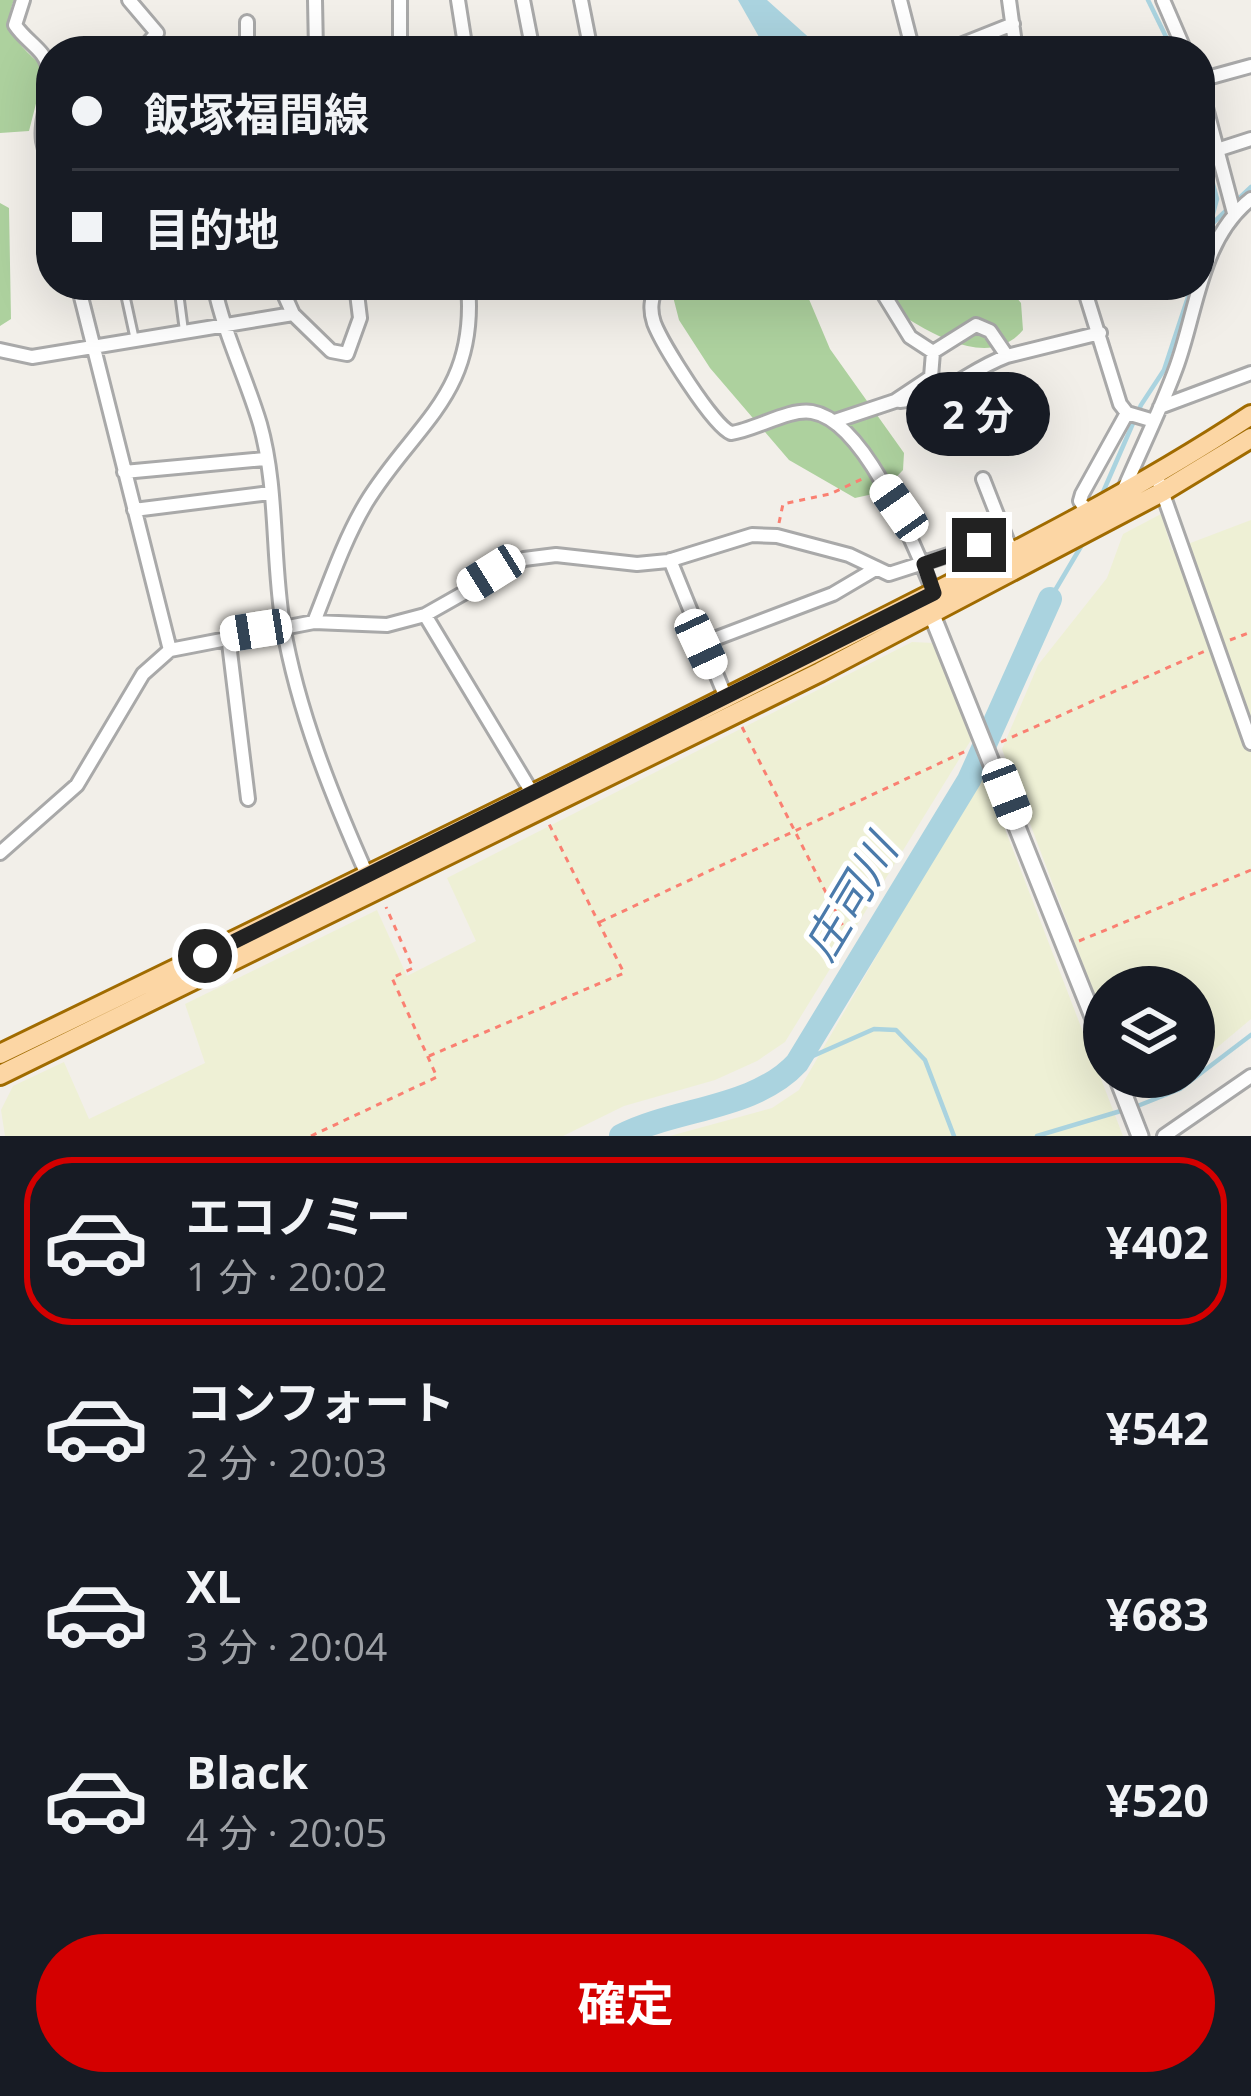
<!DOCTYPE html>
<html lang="ja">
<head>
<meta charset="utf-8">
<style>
	:root { --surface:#171b24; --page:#20242c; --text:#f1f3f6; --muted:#9ea1a6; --line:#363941; --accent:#d40000 }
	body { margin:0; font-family:"Open Sans","Noto Sans JP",sans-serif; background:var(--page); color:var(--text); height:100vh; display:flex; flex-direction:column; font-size:45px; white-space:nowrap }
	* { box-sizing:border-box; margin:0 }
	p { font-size:39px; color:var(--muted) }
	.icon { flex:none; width:66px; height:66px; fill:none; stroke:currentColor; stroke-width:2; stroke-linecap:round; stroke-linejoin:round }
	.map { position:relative; height:1136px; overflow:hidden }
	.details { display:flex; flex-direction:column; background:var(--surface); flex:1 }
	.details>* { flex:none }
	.hud { position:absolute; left:36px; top:36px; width:1179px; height:264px; border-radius:48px; box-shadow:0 12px 48px #0002; display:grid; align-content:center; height:264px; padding:0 36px; background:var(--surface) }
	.buttons { position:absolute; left:1083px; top:966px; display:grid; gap:24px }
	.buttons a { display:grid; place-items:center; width:132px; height:132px; border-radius:50%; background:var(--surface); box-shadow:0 12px 48px #0002; font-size:60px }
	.end { position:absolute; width:54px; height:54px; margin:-27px; border:15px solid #222; background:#fff; box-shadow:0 0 0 6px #fff }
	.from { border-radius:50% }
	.bubble { position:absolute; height:84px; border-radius:42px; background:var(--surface); box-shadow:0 12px 48px #0002; font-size:39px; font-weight:700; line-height:84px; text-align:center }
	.car { position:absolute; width:36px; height:72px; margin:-36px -18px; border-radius:15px; box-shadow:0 0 9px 3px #0007; background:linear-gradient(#fff 24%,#345 0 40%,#fff 0 76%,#345 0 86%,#fff 0) }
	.hud b { display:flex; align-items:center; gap:42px; height:114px; font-size:45px }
	.hud b+b { border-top:3px solid var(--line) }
	.hud i { width:30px; height:30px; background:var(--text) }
	ul { padding:21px 0 0; list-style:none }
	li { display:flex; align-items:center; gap:36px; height:168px; margin:0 24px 18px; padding:0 12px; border:6px solid transparent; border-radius:48px }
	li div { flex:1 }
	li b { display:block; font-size:45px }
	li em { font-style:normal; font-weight:700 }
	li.current { border-color:var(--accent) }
	li>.icon { width:108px; height:108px; stroke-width:1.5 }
	.primary-button { display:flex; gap:24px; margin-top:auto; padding:24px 36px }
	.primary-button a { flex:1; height:138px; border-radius:72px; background:var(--accent); color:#fff; font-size:48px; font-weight:700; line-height:138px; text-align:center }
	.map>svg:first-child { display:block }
	.farmland { fill:#eef0d5 }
	.forest { fill:#add19e }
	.water { fill:#aad3df }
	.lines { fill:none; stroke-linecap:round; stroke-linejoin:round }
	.stream { stroke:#aad3df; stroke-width:4.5 }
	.river { stroke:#aad3df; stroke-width:24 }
	.service-casing { stroke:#a9a9a9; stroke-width:12 }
	.minor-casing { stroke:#a9a9a9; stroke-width:18 }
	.tertiary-casing { stroke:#a9a9a9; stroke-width:21 }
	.primary-casing { stroke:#a06b00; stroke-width:24 }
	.path { stroke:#fa8072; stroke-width:3; stroke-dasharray:6 6; stroke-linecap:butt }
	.service { stroke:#fff; stroke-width:6 }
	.minor { stroke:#fff; stroke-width:12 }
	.tertiary { stroke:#fff; stroke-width:15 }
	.primary { stroke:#fcd6a4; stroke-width:18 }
	.route { stroke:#222; stroke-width:15 }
	.labels { text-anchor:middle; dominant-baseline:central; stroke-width:10; stroke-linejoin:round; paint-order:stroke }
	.water-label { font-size:45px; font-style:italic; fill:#4a7aab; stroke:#fff }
</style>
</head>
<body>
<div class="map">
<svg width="1251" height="1136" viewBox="0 0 1251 1136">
	<rect width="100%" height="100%" fill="#f2efe9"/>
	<path class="farmland" d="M1161,514L1172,550L1251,520V1019L1194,1067V987H1104V1020L1002,749L1038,665L1107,578L1123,534Z
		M912,642L934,643L971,740L785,1042L757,1061L715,1080L624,1106L563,1136H5L1,1110L13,1086L64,1062L89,1119L205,1063L185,1004L377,910L407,976L476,941L447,878Z
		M983,772L1123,1136H670L772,1108L799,1090Z"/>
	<path class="forest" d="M0,0H14C2,29 18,44 39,63L40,88L29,131L0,133Z
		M0,203L9,208L11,319L0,326Z
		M670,285H803L830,349L904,453L903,470L882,492L855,498L789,460L710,368L679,320Z
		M856,285H1006L1021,303L1023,330C980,381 898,310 856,285Z"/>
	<path class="water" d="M738,0H767L824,51H767Z"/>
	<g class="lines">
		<path class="stream" d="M1148,0L1173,51
			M1200,135L1217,199L1200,262
			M1213,223L1251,187
			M1100,499L1141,405L1164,370L1192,285
			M1050,599L1086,538
			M797,1063L874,1029L896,1030L925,1060L954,1136
			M1135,1107L1180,1089L1251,1035
			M1037,1136L1124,1110"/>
		<path class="river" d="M621,1136C675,1108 755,1109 797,1063L969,780L1050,599"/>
		<g class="service-casing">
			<path id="service" d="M123,285L135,340
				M178,285L184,331"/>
		</g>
		<g class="minor-casing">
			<path id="minor" d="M23,0L15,25C23,37 34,44 42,54C61,78 39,113 43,141
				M129,0L157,33L141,51
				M315,0L316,51
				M458,0L466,51
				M523,0L533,51
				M581,0L591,51
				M900,0L913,51
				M1009,0L1016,51
				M1163,0L1185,51
				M247,22V51
				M400,51V0
				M945,51L1013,24
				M1200,80L1251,66
				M1200,85L1234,213
				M51,121L43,141L51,175
				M1220,149L1251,139
				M78,285L170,650
				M214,285C224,334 246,377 260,424C278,488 272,559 283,625C298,712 332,796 368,877
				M280,285L293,314
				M656,285C652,299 649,308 654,323C662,344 713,426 731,433C755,430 789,408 812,412C866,421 915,548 934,593
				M878,285L910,337L933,352L976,325L990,331L1007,356L1100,333
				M1083,285L1120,404L1127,413L1154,421
				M0,350L32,357L293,314L331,351L347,354L360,318L356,285
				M900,401C952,396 962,373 1007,356
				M1160,407L1251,373
				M835,421L895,401L931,377L933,352
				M124,472L265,459
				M1157,477L1251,743
				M983,479L1012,553
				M1124,489C1141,449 1161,409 1176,368C1197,312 1200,239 1251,199
				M134,510L270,493
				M1088,513L1080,501L1082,494L1127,413
				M670,560L726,698
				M425,615L534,796
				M314,622C330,582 344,540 366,503C414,424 478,395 468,285
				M228,635L248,799
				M701,644L833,594L877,568
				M0,853L77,785L143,674L170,650L314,622L387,625L425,615L524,559L556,555L637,564L668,561L752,535L777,536L849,555L889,574L979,545
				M1164,1136L1251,1076"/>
		</g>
		<g class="tertiary-casing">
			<path id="tertiary" d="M928,605L1104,1044
				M1117,1077L1140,1136"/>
		</g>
		<g class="primary-casing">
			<path id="primary" d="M0,1054C267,925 533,796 797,662C951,583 1107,510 1251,415
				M0,1075L820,672L1162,492L1251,438"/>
		</g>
		<path class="path" d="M779,523L783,504L830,494L862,479
			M1230,640L1251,632
			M742,727L848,936
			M1001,742L1205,651
			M600,922L968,750
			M1079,941L1251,870
			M429,1056L624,973L549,824
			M311,1136L437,1077L392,978L413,968L386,907"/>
		<use href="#service" class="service"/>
		<use href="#minor" class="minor"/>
		<use href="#tertiary" class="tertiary"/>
		<use href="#primary" class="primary"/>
	</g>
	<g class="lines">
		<path class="route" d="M205,956L934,593L924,564L979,545"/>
	</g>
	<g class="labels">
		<g class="water-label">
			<text transform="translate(849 897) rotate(-59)">庄司川</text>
		</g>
	</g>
</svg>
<div class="buttons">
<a><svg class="icon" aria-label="layers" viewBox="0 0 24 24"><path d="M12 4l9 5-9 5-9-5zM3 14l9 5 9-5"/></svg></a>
</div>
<i class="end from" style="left:205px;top:956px"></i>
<i class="end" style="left:979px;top:545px"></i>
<div class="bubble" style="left:906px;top:372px;width:144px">2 分</div>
<i class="car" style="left:899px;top:508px;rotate:325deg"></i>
<i class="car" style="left:491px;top:573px;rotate:238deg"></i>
<i class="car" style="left:256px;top:630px;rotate:261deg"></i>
<i class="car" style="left:701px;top:644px;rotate:155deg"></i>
<i class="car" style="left:1007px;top:794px;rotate:159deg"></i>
<div class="hud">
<b><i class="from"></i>飯塚福間線</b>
<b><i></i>目的地</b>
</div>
</div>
<section class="details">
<ul>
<li class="current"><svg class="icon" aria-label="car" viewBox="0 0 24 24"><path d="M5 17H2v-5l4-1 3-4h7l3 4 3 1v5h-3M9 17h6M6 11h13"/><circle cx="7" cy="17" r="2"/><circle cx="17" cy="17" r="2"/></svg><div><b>エコノミー</b><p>1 分 · 20:02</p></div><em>¥402</em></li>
<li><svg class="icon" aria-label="car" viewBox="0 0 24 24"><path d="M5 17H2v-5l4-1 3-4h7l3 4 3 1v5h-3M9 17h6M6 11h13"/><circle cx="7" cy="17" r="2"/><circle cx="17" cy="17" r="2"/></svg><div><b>コンフォート</b><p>2 分 · 20:03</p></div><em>¥542</em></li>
<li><svg class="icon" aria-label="car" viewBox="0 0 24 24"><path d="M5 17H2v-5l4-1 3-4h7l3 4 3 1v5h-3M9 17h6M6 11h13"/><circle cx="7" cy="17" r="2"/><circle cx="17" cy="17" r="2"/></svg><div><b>XL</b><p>3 分 · 20:04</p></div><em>¥683</em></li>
<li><svg class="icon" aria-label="car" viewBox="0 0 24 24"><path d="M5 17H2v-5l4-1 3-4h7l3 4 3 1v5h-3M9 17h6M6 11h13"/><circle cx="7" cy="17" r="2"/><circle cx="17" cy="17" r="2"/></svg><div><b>Black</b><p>4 分 · 20:05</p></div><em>¥520</em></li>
</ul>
<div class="primary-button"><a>確定</a></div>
</section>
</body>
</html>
